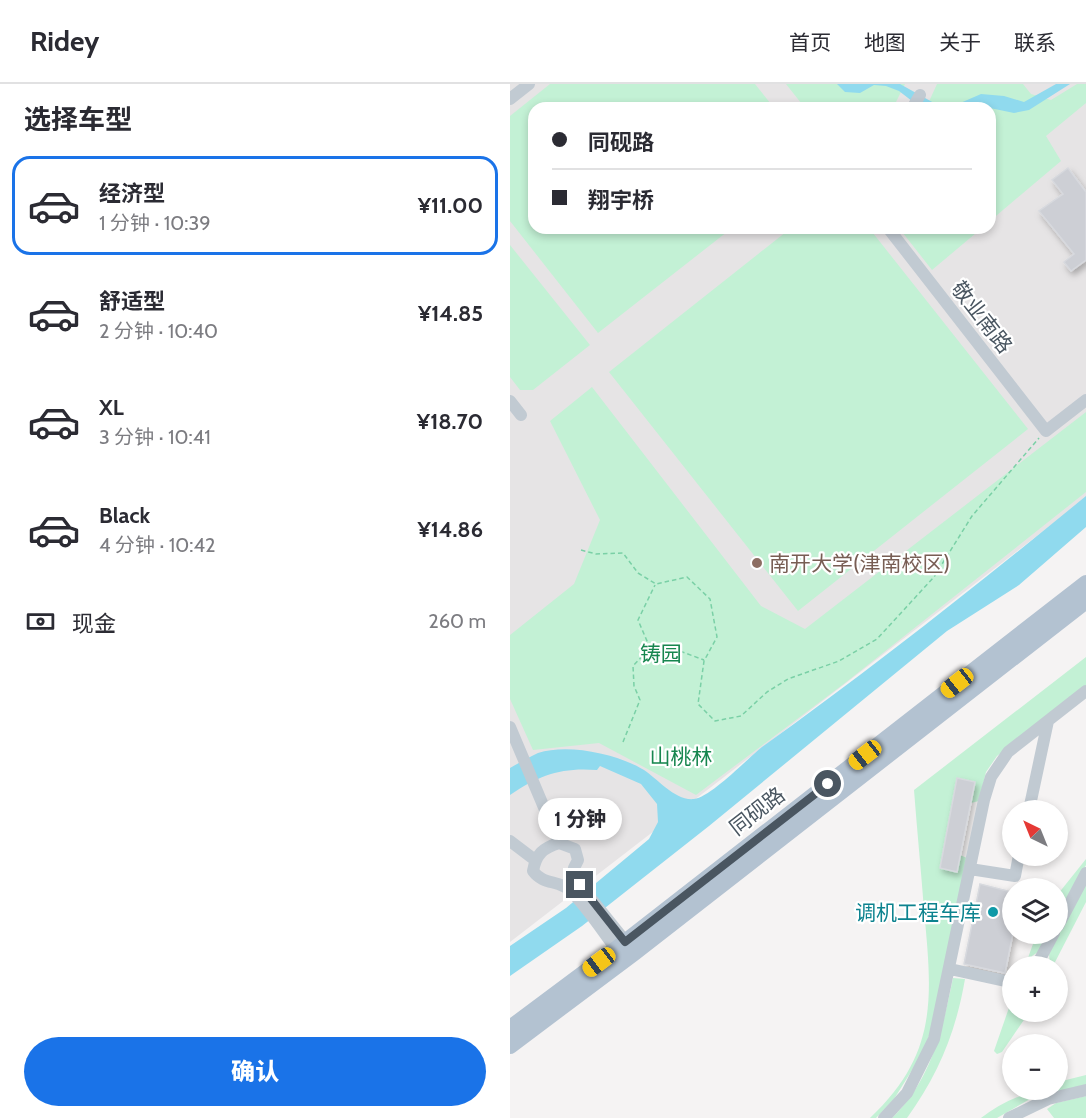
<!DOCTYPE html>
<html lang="zh">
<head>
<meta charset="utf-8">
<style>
	:root { --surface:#fff; --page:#f2f2f3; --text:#2b2b33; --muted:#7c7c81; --line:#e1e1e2; --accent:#1a73e8 }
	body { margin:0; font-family:Cabin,"Noto Sans SC",sans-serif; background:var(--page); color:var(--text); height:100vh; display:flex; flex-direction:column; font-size:22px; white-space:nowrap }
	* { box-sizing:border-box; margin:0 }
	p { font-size:20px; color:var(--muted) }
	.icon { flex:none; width:33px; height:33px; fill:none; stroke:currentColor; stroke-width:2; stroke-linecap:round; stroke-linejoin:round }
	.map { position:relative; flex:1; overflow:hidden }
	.details { display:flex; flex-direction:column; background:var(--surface); width:510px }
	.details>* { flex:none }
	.hud { position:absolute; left:18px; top:18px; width:468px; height:132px; border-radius:18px; box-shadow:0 3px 9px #0003; display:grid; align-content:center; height:132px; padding:0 24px; background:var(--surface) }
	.needle { width:39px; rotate:317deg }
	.controls { position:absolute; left:492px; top:716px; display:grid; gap:12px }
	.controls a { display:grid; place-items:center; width:66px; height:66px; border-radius:50%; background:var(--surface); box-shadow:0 3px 9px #0003; font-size:30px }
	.end { position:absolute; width:27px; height:27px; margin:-14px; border:8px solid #4a5661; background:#fff; box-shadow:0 0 0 3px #fff }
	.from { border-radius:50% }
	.bubble { position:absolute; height:42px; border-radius:21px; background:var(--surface); box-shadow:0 3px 9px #0003; font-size:20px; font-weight:800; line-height:42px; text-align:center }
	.car { position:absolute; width:18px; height:36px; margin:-18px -9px; border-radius:8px; box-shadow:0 0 4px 2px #0007; background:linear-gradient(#f5c518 24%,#345 0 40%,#f5c518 0 76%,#345 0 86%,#f5c518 0) }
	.hud b { display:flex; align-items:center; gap:21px; height:57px; font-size:22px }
	.hud b+b { border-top:2px solid var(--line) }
	.hud i { width:15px; height:15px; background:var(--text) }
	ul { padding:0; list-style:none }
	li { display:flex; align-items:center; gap:18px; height:99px; margin:0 12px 9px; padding:0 12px; border:3px solid transparent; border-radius:18px }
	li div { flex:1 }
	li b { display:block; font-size:22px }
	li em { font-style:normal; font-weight:800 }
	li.active { border-color:var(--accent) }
	li>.icon { width:54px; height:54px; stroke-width:1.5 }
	h2 { padding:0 24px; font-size:27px; line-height:72px }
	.pay { display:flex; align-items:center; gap:15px; height:66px; padding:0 24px; font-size:22px }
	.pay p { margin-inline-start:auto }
	.primary-button { display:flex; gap:12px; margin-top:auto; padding:12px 24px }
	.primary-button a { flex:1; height:69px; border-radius:36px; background:var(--accent); color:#fff; font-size:24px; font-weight:800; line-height:69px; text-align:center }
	header { display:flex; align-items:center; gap:36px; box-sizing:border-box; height:84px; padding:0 30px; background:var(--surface); border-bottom:2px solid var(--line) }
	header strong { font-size:28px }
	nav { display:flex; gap:33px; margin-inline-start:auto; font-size:21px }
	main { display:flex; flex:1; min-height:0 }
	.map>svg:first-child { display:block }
	.education { fill:#e6e4e5; fill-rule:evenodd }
	.green { fill:#c3f1d5 }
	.water { fill:#90daee }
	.building { fill:#cdcfd5; stroke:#d7d9de; stroke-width:1.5; filter:url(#shadow) }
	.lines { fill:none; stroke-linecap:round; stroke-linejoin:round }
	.path { stroke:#7ad0a6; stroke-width:1.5; stroke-dasharray:4.5 3; stroke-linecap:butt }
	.minor { stroke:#c1cad2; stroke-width:12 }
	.major { stroke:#b3c2d1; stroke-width:16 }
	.route { stroke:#4a5661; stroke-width:8 }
	.education-dot { fill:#8d6e63; stroke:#fff; stroke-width:2 }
	.culture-dot { fill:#0f9aa8; stroke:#fff; stroke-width:2 }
	.labels { text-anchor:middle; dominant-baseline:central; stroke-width:4.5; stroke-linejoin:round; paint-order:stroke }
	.street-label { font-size:21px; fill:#4a5661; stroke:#fff }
	.education-label { font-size:21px; fill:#785e54; stroke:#fff; text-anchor:start }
	.park-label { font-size:21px; fill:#17864f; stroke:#fff }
	.culture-label { font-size:21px; fill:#0d838f; stroke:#fff; text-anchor:end }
</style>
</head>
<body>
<header>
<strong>Ridey</strong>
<nav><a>首页</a><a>地图</a><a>关于</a><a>联系</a></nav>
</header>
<main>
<section class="details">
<h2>选择车型</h2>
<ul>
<li class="active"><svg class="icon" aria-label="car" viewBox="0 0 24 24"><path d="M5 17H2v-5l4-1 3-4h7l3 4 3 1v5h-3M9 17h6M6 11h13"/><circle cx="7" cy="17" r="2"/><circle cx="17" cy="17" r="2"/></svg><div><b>经济型</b><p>1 分钟 · 10:39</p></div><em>¥11.00</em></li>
<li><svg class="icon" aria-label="car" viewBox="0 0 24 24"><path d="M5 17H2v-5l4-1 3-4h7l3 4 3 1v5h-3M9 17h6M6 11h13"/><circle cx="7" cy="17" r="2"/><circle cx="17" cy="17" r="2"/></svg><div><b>舒适型</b><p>2 分钟 · 10:40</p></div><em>¥14.85</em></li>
<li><svg class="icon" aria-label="car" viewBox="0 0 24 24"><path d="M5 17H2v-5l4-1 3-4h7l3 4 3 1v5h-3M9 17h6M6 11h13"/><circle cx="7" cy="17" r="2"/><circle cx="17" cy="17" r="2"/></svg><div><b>XL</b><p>3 分钟 · 10:41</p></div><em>¥18.70</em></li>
<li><svg class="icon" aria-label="car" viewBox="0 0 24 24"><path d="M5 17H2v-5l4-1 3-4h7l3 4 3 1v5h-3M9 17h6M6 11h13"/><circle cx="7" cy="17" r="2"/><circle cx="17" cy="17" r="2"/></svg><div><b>Black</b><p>4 分钟 · 10:42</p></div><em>¥14.86</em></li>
</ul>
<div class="pay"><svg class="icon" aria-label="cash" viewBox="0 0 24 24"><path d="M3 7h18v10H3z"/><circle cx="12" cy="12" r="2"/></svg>现金<p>260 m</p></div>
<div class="primary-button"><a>确认</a></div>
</section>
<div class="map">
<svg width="576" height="1034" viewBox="0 0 576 1034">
	<defs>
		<filter id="shadow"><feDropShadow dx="2.5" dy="4" stdDeviation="3" flood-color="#0004"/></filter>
	</defs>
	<rect width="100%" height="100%" fill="#f5f3f3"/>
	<path class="education" d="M0,0H576V414L0,858ZM24,24H480V144H24Z"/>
	<path class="green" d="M40,0H245L264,24H24V144H222L88,249L0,137V32Z
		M276,0H395L383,24H295Z
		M427,0H513L521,10L541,16L567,0H576V19L536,52L551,77L480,137V24H416Z
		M281,144H359L518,345L288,527L99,288Z
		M389,144H472L422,186Z
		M0,161L80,261L23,306H10L0,293Z
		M82,303L251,522L295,545L576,328V408L335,599L186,711L89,659L23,666L0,615V551L64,500L90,436L40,337Z
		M576,573V601L487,672L476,688L469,717L461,719L465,698L447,694L430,784L446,788L450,771L457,774L425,933L414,967L384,1015L366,1034H360C429,969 422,912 414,826C411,786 407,746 404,706Z
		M576,775V781L548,835V810Z
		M576,798V818L543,882H540L539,870Z
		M527,849H540L528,868L522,872L520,882H515Z
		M443,894L455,895C446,948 428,991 397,1034H382C422,995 432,946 443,894Z
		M502,915V927H520L492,968L487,970L484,967Z
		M576,991V1002L520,1015L487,1034H471C493,1017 520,1005 548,1005V998Z
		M576,1012V1034H544L537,1025L546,1019Z"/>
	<path class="water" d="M327,0H390L424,19L448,20L471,10L494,12L514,18L546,0H560L519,26L504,29L480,24H411L389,7L376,2L364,1L350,9L335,8Z
		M576,412V443L509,501L437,547L199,742L72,842L0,892V862L56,824L139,755L148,738L147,720L131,700L90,682L87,686C52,683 29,691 0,711V684C9,679 19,673 28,669C58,659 108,670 134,686C148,695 165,717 184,715C201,713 237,675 252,663C363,584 470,499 576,412Z"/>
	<path class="building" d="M558,84L576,108V176L561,187L554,178L564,170L529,127L553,110L542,96Z
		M447,694L465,698L447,788L430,784Z
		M470,800L502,808L503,849L495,889L454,880Z"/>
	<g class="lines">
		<path class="path" d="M71,466L86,470L113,469L128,489L146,500L177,493L200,515L207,553L194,577L188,620L205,637L231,632L257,608L278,595L329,577L367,555L424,493L462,432L529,354
			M141,564L159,563L194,576
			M113,658L130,616L124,602L123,582L140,564L128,536L145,501"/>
		<path class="minor" d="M0,15L19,0
			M404,21L410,11
			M378,144L536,347L576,316
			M0,317L11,331
			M0,643L49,759
			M519,726L538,637
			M0,757L25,776
			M460,785L505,792L509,771
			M548,842L576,789
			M110,871C95,850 80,827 62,808C49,795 34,802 23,787C26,770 33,764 49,759L65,765L68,776L64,784L70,801L120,863
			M529,877L544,849
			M440,885L495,897
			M374,1034L397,1009L424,955L474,716L481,693L498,668L576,607
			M499,1034L538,1015L576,1006"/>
		<path class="major" d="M0,944L106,865L576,499
			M0,962L124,869L576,517"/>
	</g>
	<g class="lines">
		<path class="route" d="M70,801L115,858L318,700"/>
	</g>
	<circle class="education-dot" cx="247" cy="479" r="6"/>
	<circle class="culture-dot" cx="483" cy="828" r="6"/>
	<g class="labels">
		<g class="street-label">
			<text transform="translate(472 233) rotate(52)">敬业南路</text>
			<text transform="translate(247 727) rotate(-38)">同砚路</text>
		</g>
		<g class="education-label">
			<text x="259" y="479">南开大学(津南校区)</text>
		</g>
		<g class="park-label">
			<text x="151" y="569">铸园</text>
			<text x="171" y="672">山桃林</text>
		</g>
		<g class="culture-label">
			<text x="471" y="828">调机工程车库</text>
		</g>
	</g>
</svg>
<div class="controls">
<a><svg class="needle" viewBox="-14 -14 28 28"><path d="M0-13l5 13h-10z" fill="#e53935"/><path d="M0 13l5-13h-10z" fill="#7c7c81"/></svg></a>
<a><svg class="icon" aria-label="layers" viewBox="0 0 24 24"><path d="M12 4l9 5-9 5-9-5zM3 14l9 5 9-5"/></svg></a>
<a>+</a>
<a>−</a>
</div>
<i class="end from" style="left:318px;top:700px"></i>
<i class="end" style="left:70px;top:801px"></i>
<div class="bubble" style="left:28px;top:714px;width:84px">1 分钟</div>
<i class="car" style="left:447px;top:599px;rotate:232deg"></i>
<i class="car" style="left:355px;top:671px;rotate:232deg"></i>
<i class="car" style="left:89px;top:878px;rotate:233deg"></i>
<div class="hud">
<b><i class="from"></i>同砚路</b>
<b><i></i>翔宇桥</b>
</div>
</div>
</main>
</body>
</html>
